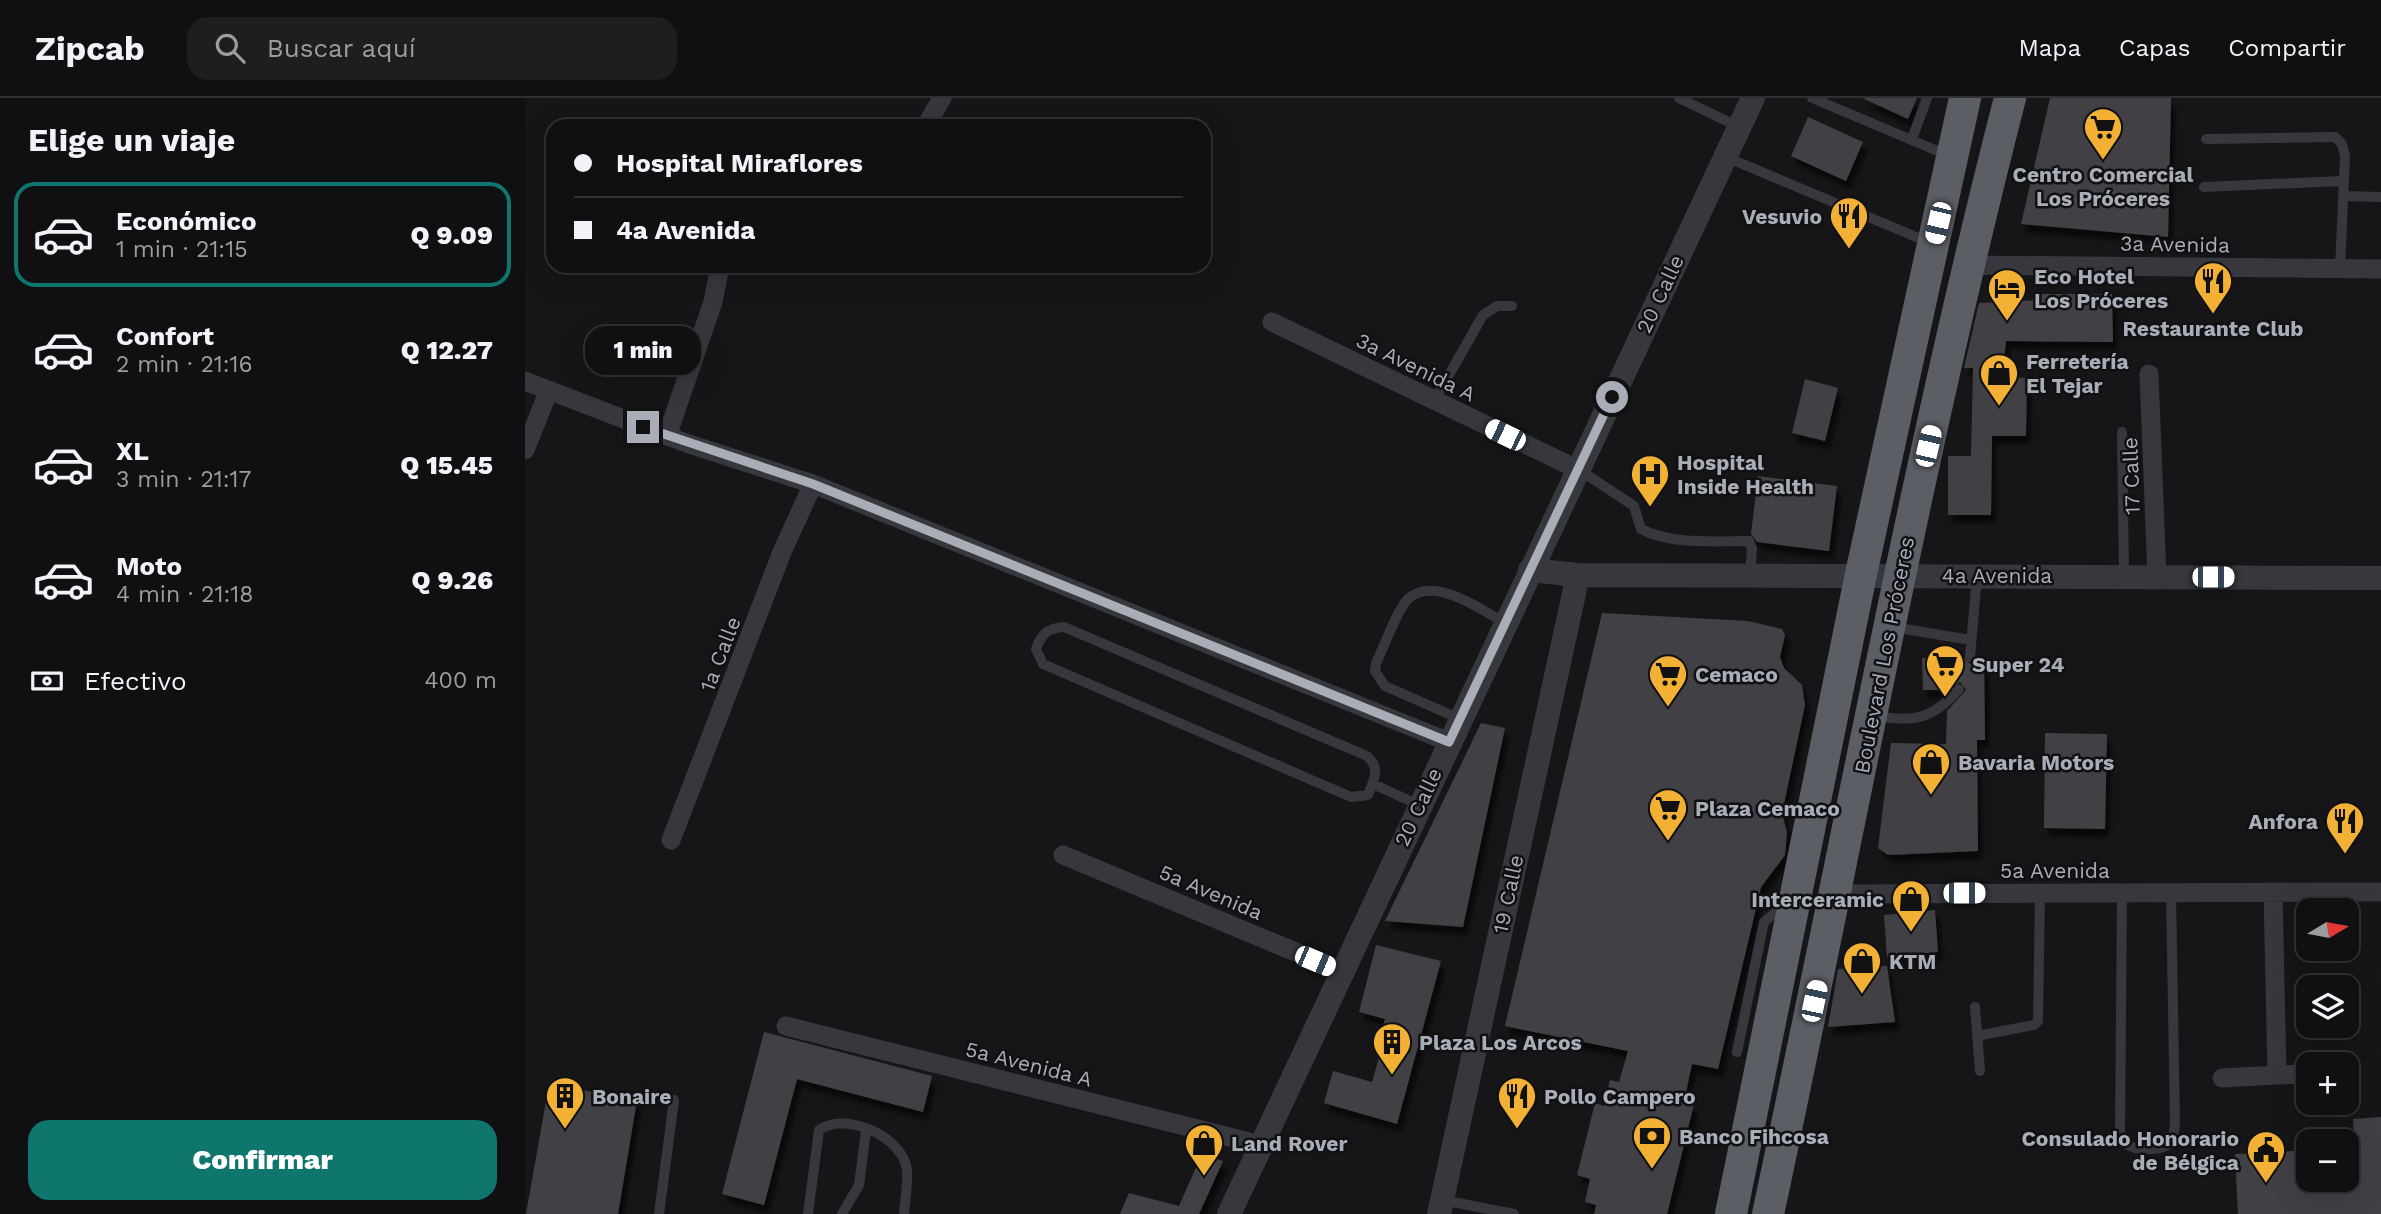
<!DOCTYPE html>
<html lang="es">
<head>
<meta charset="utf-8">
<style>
	:root { --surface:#101012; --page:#1e1e20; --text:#f1f3f6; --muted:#9c9d9f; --line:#303032; --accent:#0f766e }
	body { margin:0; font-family:"Work Sans",sans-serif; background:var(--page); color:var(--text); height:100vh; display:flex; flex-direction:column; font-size:26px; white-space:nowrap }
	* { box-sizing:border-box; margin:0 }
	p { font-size:23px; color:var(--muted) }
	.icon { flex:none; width:38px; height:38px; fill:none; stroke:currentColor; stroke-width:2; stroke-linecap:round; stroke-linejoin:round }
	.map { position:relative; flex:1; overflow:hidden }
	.drawer { display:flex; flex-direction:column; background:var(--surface); width:525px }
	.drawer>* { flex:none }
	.banner { position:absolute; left:21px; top:21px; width:665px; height:154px; border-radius:21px; box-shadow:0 7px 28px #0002,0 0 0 2px var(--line); display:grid; align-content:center; height:154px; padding:0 28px; background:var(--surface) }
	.needle { width:46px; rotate:80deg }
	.buttons { position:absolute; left:1771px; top:800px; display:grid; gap:14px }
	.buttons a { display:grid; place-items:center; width:63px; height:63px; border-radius:14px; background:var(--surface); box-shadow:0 7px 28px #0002,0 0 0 2px var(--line); font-size:35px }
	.end { position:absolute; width:32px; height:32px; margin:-16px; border:9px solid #a8adb8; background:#111; box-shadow:0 0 0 4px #111 }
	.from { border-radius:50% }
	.bubble { position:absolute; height:49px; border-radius:21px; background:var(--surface); box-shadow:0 7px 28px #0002,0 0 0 2px var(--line); font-size:23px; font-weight:800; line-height:49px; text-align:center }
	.car { position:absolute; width:21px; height:42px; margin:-21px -10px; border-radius:9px; box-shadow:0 0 5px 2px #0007; background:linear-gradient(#fff 24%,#345 0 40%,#fff 0 76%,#345 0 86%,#fff 0) }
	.banner b { display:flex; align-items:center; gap:24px; height:66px; font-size:26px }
	.banner b+b { border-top:2px solid var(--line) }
	.banner i { width:18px; height:18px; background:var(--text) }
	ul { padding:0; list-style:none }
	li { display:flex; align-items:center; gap:21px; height:105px; margin:0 14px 10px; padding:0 14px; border:4px solid transparent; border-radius:21px }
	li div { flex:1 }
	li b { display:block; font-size:26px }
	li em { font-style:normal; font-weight:800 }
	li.active { border-color:var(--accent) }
	li>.icon { width:63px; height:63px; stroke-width:1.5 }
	h2 { padding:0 28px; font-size:32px; line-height:84px }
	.pay { display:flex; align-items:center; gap:18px; height:77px; padding:0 28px; font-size:26px }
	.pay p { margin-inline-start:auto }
	.action { display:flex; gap:14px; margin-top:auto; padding:14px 28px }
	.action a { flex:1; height:80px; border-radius:21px; background:var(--accent); color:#fff; font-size:28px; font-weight:800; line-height:80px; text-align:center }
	header { display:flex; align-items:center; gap:42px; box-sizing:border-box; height:98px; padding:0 35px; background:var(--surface); border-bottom:2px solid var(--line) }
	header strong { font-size:33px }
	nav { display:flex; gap:38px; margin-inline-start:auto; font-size:24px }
	.search { width:490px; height:63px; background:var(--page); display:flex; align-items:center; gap:18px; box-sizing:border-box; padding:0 24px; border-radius:21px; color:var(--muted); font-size:26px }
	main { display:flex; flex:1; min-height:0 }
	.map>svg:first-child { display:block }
	.building { fill:#404145; filter:url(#shadow) }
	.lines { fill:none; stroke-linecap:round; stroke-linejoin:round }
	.service { stroke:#37383d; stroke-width:10 }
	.minor { stroke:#37383d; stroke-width:19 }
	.tertiary { stroke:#37383d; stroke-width:24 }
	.trunk { stroke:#5b5e65; stroke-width:32 }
	.route { stroke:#a8adb8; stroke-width:9 }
	.labels { text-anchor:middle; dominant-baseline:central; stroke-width:5; stroke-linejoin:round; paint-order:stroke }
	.poi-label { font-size:21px; font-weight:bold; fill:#a8adb8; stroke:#111113; text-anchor:start }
	.street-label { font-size:21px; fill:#a8adb8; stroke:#111113 }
</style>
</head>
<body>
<header>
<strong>Zipcab</strong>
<div class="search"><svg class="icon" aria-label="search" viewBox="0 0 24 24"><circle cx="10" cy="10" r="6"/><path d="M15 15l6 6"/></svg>Buscar aquí</div>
<nav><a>Mapa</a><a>Capas</a><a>Compartir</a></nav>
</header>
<main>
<section class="drawer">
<h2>Elige un viaje</h2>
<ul>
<li class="active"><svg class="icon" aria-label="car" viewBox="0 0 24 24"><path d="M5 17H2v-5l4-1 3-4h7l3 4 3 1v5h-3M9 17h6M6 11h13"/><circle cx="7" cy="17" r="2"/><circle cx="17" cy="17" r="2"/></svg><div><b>Económico</b><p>1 min · 21:15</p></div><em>Q 9.09</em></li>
<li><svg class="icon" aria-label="car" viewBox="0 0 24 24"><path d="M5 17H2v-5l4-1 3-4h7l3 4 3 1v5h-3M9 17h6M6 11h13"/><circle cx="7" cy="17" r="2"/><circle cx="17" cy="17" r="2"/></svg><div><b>Confort</b><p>2 min · 21:16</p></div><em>Q 12.27</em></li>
<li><svg class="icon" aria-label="car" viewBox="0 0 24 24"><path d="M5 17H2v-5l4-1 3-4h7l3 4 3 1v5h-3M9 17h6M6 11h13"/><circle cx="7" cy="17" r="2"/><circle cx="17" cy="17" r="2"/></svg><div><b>XL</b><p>3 min · 21:17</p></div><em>Q 15.45</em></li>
<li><svg class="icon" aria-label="car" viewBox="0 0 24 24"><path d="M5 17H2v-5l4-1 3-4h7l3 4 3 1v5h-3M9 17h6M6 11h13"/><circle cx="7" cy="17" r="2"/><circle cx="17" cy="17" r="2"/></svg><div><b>Moto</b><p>4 min · 21:18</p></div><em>Q 9.26</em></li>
</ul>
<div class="pay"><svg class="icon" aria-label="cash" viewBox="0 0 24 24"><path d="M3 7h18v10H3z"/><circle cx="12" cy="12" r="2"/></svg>Efectivo<p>400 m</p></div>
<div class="action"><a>Confirmar</a></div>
</section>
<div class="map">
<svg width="1856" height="1116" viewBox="0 0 1856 1116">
	<defs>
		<filter id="shadow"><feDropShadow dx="4.5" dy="8" stdDeviation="2" flood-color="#0009"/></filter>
	</defs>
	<rect width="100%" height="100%" fill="#161618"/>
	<path class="building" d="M1337,0H1392L1383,21Z
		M1525,0H1646L1643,139L1496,126Z
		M1283,19L1338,44L1321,83L1266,58Z
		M1514,196H1587L1588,244L1481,243L1477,279L1502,280L1501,338H1467L1466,417H1423V358H1446L1448,270H1439L1454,205L1515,202Z
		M1280,281L1313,290L1300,343L1267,335Z
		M1233,378L1312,388L1304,453L1232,444L1226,436Z
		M1077,515L1223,523L1257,531L1260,537L1255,559L1259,570L1277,587L1280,607L1257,715L1262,735L1260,757L1236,789L1193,971L1167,966L1159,1004L1169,1006L1142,1116H1069L1071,1107L1060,1104L1065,1081L1052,1077L1070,1005L1079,1008L1085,982L1094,984L1103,953L980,928Z
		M1438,559L1445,566L1452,559H1459L1460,642H1452L1453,753L1363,757L1353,750L1366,645L1421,646L1422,613L1441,592L1435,584L1423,592H1398L1397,560Z
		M956,625L980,630L938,829L860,823Z
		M1520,635L1582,636L1580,731L1519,730Z
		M1410,812L1413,854L1362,859L1359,817Z
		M851,847L916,863L872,1026L799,1005L808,973L847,984L861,936L856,935L860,921L834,914Z
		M1362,868L1370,924L1303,929L1313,871Z
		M239,934L407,978L398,1014L272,981L239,1107L197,1096Z
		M24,986L112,1002L93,1116H1Z
		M1856,1019V1116H1713L1710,1056L1770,1053V1064L1783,1063V1082H1822V1061L1830,1060L1828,1021Z
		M677,1056L698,1063L674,1116H595L604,1095L654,1108Z"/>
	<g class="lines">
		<path class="service" d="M1154,0L1214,29
			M1287,0L1422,57
			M1387,41L1402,0
			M1681,41L1810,39L1817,46L1820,58L1815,171
			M1201,59L1403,144
			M1679,89L1817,83
			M1818,98L1856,99
			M909,303L958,217L972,208H987
			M1597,334L1599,477
			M1053,371L1109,408L1116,431C1146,447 1190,443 1224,443L1227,451L1225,476
			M539,529L842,658C856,671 849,681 843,697L826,699L518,566L511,551C516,536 523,530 539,529Z
			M1368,529L1446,542
			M1445,559L1452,478
			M1352,618C1390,625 1409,620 1434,591
			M935,621L860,588L850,573L851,565C859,549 872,512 883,501C909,477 957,512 980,525
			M848,686L894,707
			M1597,795L1595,1035C1598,1041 1599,1046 1605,1048C1614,1053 1641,1053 1647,1043C1649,1039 1649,1031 1650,1026L1646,795
			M1450,909L1455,973
			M1452,938L1509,927L1513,923L1515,795
			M1212,954L1239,824L1260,806
			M917,1102L989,1116
			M134,1116L149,1002
			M283,1116L294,1032C320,1013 378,1038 382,1072C383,1086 380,1102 379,1116
			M317,1116L334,1087L341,1032"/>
		<path class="minor" d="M401,28L417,0
			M1443,167L1856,171
			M747,224L1052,371
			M1624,276L1632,479
			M0,283L161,345L288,386L924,644
			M142,338L188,204L195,168
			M0,352L24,292
			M146,742L257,454L288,386
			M538,757L816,873
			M1748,794L1752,977L1783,976
			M1312,796L1856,794
			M261,928L736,1047
			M1697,980L1752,977"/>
		<path class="tertiary" d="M1005,472L1053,477L1856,480
			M704,1116L1228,0
			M914,1116L1053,477"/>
		<path class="trunk" d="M1206,1116L1336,476L1440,0
			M1243,1116C1323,744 1390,369 1485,0"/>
	</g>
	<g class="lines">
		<path class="route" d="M118,329L288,386L924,644L1087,299"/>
	</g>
	<defs>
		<g id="supermarket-pin" transform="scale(2.0125)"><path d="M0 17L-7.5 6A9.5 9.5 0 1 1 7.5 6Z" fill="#f2b134" stroke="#111113"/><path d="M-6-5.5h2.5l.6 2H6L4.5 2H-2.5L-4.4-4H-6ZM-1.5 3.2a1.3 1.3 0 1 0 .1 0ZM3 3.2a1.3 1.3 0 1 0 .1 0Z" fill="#111"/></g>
		<g id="restaurant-pin" transform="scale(2.0125)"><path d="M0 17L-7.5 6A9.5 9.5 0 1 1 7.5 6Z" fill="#f2b134" stroke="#111113"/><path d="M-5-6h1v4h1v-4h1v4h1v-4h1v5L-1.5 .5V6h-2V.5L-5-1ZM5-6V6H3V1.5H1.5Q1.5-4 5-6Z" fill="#111"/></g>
		<g id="hotel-pin" transform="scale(2.0125)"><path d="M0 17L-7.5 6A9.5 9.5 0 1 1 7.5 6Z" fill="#f2b134" stroke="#111113"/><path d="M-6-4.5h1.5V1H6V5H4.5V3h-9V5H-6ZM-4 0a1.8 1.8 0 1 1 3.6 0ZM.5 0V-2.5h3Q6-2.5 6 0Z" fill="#111"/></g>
		<g id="shop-pin" transform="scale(2.0125)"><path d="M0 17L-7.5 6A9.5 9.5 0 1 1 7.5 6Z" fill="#f2b134" stroke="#111113"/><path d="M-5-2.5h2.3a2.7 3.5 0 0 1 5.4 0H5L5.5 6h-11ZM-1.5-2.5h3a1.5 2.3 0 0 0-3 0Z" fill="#111"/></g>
		<g id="hospital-pin" transform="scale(2.0125)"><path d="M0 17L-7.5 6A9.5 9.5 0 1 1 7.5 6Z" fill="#f2b134" stroke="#111113"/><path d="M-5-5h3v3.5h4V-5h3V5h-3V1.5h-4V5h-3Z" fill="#111"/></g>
		<g id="building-pin" transform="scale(2.0125)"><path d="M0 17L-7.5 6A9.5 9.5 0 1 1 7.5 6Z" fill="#f2b134" stroke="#111113"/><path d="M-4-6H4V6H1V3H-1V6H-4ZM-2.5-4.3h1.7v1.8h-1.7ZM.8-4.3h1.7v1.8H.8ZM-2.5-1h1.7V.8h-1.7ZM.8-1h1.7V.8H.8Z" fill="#111"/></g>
		<g id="bank-pin" transform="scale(2.0125)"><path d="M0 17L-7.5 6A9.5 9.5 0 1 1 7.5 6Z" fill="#f2b134" stroke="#111113"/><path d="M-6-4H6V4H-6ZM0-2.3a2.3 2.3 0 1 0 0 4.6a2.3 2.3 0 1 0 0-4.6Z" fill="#111"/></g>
		<g id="civic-pin" transform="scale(2.0125)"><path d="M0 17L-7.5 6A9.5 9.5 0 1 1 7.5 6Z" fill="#f2b134" stroke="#111113"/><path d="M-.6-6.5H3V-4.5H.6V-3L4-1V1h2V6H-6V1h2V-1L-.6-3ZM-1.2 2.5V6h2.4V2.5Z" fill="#111"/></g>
	</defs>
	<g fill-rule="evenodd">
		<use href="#supermarket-pin" x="1578" y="29"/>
		<use href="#restaurant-pin" x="1324" y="118"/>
		<use href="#restaurant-pin" x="1688" y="183"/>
		<use href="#hotel-pin" x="1482" y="190"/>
		<use href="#shop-pin" x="1474" y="275"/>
		<use href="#hospital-pin" x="1125" y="376"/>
		<use href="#supermarket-pin" x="1420" y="566"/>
		<use href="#supermarket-pin" x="1143" y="576"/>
		<use href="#shop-pin" x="1406" y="664"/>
		<use href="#supermarket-pin" x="1143" y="710"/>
		<use href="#restaurant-pin" x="1820" y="723"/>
		<use href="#shop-pin" x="1386" y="801"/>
		<use href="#shop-pin" x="1337" y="863"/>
		<use href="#building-pin" x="867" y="944"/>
		<use href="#building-pin" x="40" y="998"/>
		<use href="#restaurant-pin" x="992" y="998"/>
		<use href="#bank-pin" x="1127" y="1038"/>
		<use href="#shop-pin" x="679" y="1045"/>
		<use href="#civic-pin" x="1741" y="1052"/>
	</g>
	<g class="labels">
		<g class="poi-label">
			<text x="1578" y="76" text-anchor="middle">Centro Comercial<tspan x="1578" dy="24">Los Próceres</tspan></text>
			<text x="1297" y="118" text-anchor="end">Vesuvio</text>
			<text x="1509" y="178">Eco Hotel<tspan x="1509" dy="24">Los Próceres</tspan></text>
			<text x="1688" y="230" text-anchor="middle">Restaurante Club</text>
			<text x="1501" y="263">Ferretería<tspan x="1501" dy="24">El Tejar</tspan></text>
			<text x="1152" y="364">Hospital<tspan x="1152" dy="24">Inside Health</tspan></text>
			<text x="1447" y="566">Super 24</text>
			<text x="1170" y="576">Cemaco</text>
			<text x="1433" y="664">Bavaria Motors</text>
			<text x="1170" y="710">Plaza Cemaco</text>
			<text x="1793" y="723" text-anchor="end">Anfora</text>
			<text x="1359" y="801" text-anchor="end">Interceramic</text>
			<text x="1364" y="863">KTM</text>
			<text x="894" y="944">Plaza Los Arcos</text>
			<text x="67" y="998">Bonaire</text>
			<text x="1019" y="998">Pollo Campero</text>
			<text x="1154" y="1038">Banco Fihcosa</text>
			<text x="1714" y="1040" text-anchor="end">Consulado Honorario<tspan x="1714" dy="24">de Bélgica</tspan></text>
			<text x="706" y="1045">Land Rover</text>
		</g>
		<g class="street-label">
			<text transform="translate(1650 146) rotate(1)">3a Avenida</text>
			<text transform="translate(1135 196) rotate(-65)">20 Calle</text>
			<text transform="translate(891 269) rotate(26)">3a Avenida A</text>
			<text transform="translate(1606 378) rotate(-92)">17 Calle</text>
			<text x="1472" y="477">4a Avenida</text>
			<text transform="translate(195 556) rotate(-69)">1a Calle</text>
			<text transform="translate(1359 557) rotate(-79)">Boulevard Los Próceres</text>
			<text transform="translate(893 709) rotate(-65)">20 Calle</text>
			<text x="1530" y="772">5a Avenida</text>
			<text transform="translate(686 794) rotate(23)">5a Avenida</text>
			<text transform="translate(983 796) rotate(-78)">19 Calle</text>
			<text transform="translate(504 966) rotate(14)">5a Avenida A</text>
		</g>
	</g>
</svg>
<div class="buttons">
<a><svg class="needle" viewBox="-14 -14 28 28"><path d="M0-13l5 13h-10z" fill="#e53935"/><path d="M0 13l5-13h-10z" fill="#9c9d9f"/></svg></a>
<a><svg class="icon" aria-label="layers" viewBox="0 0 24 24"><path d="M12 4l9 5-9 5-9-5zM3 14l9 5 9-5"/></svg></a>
<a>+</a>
<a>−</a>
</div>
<i class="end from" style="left:1087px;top:299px"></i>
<i class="end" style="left:118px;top:329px"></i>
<div class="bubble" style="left:60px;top:228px;width:116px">1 min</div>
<i class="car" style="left:1413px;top:125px;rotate:193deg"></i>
<i class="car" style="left:980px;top:337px;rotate:296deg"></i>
<i class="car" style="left:1403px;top:348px;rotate:13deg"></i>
<i class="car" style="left:1688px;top:479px;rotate:90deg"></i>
<i class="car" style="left:1439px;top:795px;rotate:90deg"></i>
<i class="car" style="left:790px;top:863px;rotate:113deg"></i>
<i class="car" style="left:1289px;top:903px;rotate:12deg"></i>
<div class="banner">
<b><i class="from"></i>Hospital Miraflores</b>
<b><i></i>4a Avenida</b>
</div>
</div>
</main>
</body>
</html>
